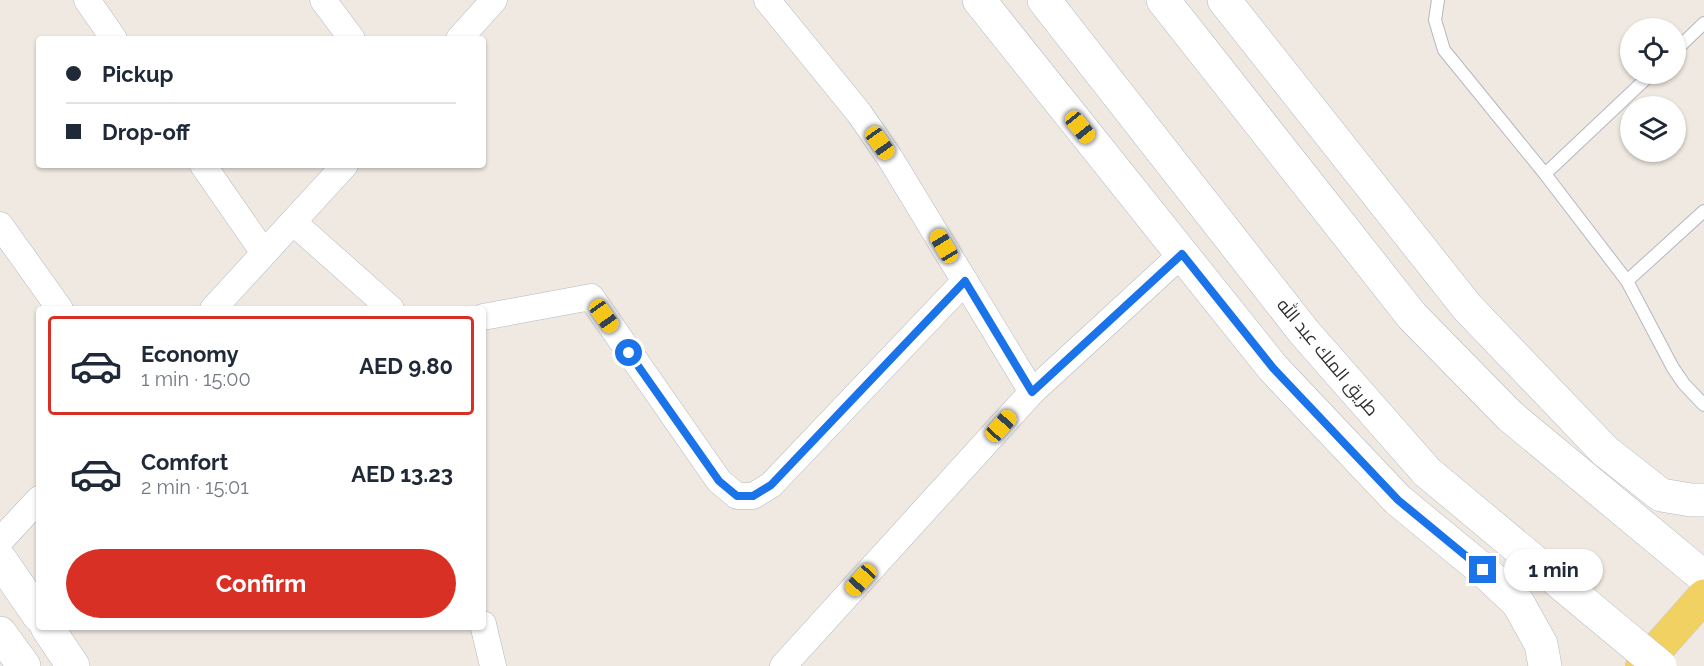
<!DOCTYPE html>
<html lang="en">
<head>
<meta charset="utf-8">
<style>
	:root { --surface:#fff; --page:#f6f6f7; --text:#1f2937; --muted:#747a83; --line:#e0e1e3; --accent:#d93025 }
	body { margin:0; font-family:Raleway,Cairo,sans-serif; background:var(--page); color:var(--text); height:100vh; display:flex; flex-direction:column; font-size:22px; white-space:nowrap }
	* { box-sizing:border-box; margin:0 }
	p { font-size:20px; color:var(--muted) }
	.icon { flex:none; width:33px; height:33px; fill:none; stroke:currentColor; stroke-width:2; stroke-linecap:round; stroke-linejoin:round }
	.map { position:relative; flex:1; overflow:hidden }
	.panel { position:absolute; left:36px; top:306px; width:450px; height:324px; display:flex; flex-direction:column; background:var(--surface); border-radius:6px; box-shadow:0 2px 4px #0004 }
	.panel>* { flex:none }
	.top-card { position:absolute; left:36px; top:36px; width:450px; height:132px; border-radius:6px; box-shadow:0 2px 4px #0004; display:grid; align-content:center; height:132px; padding:0 30px; background:var(--surface) }
	.buttons { position:absolute; left:1620px; top:18px; display:grid; gap:12px }
	.buttons a { display:grid; place-items:center; width:66px; height:66px; border-radius:50%; background:var(--surface); box-shadow:0 2px 4px #0004; font-size:30px }
	.end { position:absolute; width:27px; height:27px; margin:-14px; border:8px solid #1a73e8; background:#fff; box-shadow:0 0 0 3px #fff }
	.from { border-radius:50% }
	.bubble { position:absolute; height:42px; border-radius:21px; background:var(--surface); box-shadow:0 2px 4px #0004; font-size:20px; font-weight:700; line-height:42px; text-align:center }
	.car { position:absolute; width:18px; height:36px; margin:-18px -9px; border-radius:8px; box-shadow:0 0 4px 2px #0007; background:linear-gradient(#f5c518 24%,#345 0 40%,#f5c518 0 76%,#345 0 86%,#f5c518 0) }
	.top-card b { display:flex; align-items:center; gap:21px; height:57px; font-size:22px }
	.top-card b+b { border-top:2px solid var(--line) }
	.top-card i { width:15px; height:15px; background:var(--text) }
	ul { padding:10px 0 0; list-style:none }
	li { display:flex; align-items:center; gap:18px; height:99px; margin:0 12px 9px; padding:0 18px; border:3px solid transparent; border-radius:6px }
	li div { flex:1 }
	li b { display:block; font-size:22px }
	li em { font-style:normal; font-weight:700 }
	li.active { border-color:var(--accent) }
	li>.icon { width:54px; height:54px; stroke-width:1.5 }
	.cta { display:flex; gap:12px; margin-top:auto; padding:12px 30px }
	.cta a { flex:1; height:69px; border-radius:36px; background:var(--accent); color:#fff; font-size:24px; font-weight:700; line-height:69px; text-align:center }
	.map>svg:first-child { display:block }
	.lines { fill:none; stroke-linecap:round; stroke-linejoin:round }
	.lane-casing { stroke:#b4b7c1; stroke-width:14 }
	.street-casing { stroke:#b4b7c1; stroke-width:27 }
	.secondary-casing { stroke:#b4b7c1; stroke-width:34 }
	.primary-casing { stroke:#c9c9c9; stroke-width:34 }
	.lane { stroke:#fff; stroke-width:12 }
	.street { stroke:#fff; stroke-width:26 }
	.secondary { stroke:#fff; stroke-width:33 }
	.primary { stroke:#f2d163; stroke-width:33 }
	.secondary-bridge-casing { stroke:#b4b7c1; stroke-width:34; stroke-linecap:butt }
	.secondary-bridge { stroke:#fff; stroke-width:33 }
	.route { stroke:#1a73e8; stroke-width:8 }
	.labels { text-anchor:middle; dominant-baseline:central; stroke-width:4.5; stroke-linejoin:round; paint-order:stroke }
	.street-label { font-size:18px; fill:#2e2e2e; stroke:#fff }
</style>
</head>
<body>
<div class="map">
<svg width="1704" height="666" viewBox="0 0 1704 666">
	<rect width="100%" height="100%" fill="#efe9e1"/>
	<g class="lines">
		<g class="lane-casing">
			<path id="lane" d="M1438,0L1435,20L1444,50L1545,174L1627,281L1673,368L1684,384L1704,405
				M1676,50L1704,23
				M1545,174L1651,74
				M1627,281L1704,211"/>
		</g>
		<g class="street-casing">
			<path id="street" d="M87,0L114,39
				M323,0L352,39
				M767,0L859,113L890,158L1032,392
				M459,39L494,0
				M203,165L264,253
				M293,222L391,309
				M0,225L60,309
				M213,309L345,165
				M483,317L591,297L719,481L737,496H753L771,485L965,281
				M0,541L39,499
				M483,624L493,666
				M783,666L1032,392L1182,254"/>
		</g>
		<g class="secondary-casing">
			<path id="secondary" d="M979,0L1273,368L1398,500L1483,570L1518,603L1541,644L1545,666
				M1044,0L1304,332L1427,472
				M1163,0L1412,316L1510,416L1704,577
				M1224,0L1467,307L1605,451L1661,495L1691,500H1704
				M0,559L39,616
				M47,627L73,666
				M0,633L24,666"/>
		</g>
		<g class="primary-casing">
			<path id="primary" d="M1642,666L1704,596"/>
		</g>
		<use href="#lane" class="lane"/>
		<use href="#street" class="street"/>
		<use href="#secondary" class="secondary"/>
		<use href="#primary" class="primary"/>
		<g class="secondary-bridge-casing">
			<path id="secondary-bridge" d="M1427,472L1660,666"/>
		</g>
		<use href="#secondary-bridge" class="secondary-bridge"/>
	</g>
	<g class="lines">
		<path class="route" d="M629,353L719,481L737,496H753L771,485L965,281L1032,392L1182,254L1273,368L1398,500L1483,570"/>
	</g>
	<g class="labels">
		<g class="street-label">
			<text transform="translate(1328 357) rotate(50)">طريق الملك عبد الله</text>
		</g>
	</g>
</svg>
<div class="buttons">
<a><svg class="icon" aria-label="locate" viewBox="0 0 24 24"><circle cx="12" cy="12" r="6"/><path d="M12 2v4M12 18v4M2 12h4M18 12h4"/></svg></a>
<a><svg class="icon" aria-label="layers" viewBox="0 0 24 24"><path d="M12 4l9 5-9 5-9-5zM3 14l9 5 9-5"/></svg></a>
</div>
<i class="end from" style="left:629px;top:353px"></i>
<i class="end" style="left:1483px;top:570px"></i>
<div class="bubble" style="left:1504px;top:549px;width:99px">1 min</div>
<i class="car" style="left:1080px;top:127px;rotate:141deg"></i>
<i class="car" style="left:880px;top:143px;rotate:145deg"></i>
<i class="car" style="left:944px;top:246px;rotate:329deg"></i>
<i class="car" style="left:604px;top:316px;rotate:145deg"></i>
<i class="car" style="left:1001px;top:426px;rotate:42deg"></i>
<i class="car" style="left:861px;top:580px;rotate:222deg"></i>
<div class="top-card">
<b><i class="from"></i>Pickup</b>
<b><i></i>Drop-off</b>
</div>
<section class="panel">
<ul>
<li class="active"><svg class="icon" aria-label="car" viewBox="0 0 24 24"><path d="M5 17H2v-5l4-1 3-4h7l3 4 3 1v5h-3M9 17h6M6 11h13"/><circle cx="7" cy="17" r="2"/><circle cx="17" cy="17" r="2"/></svg><div><b>Economy</b><p>1 min · 15:00</p></div><em>AED 9.80</em></li>
<li><svg class="icon" aria-label="car" viewBox="0 0 24 24"><path d="M5 17H2v-5l4-1 3-4h7l3 4 3 1v5h-3M9 17h6M6 11h13"/><circle cx="7" cy="17" r="2"/><circle cx="17" cy="17" r="2"/></svg><div><b>Comfort</b><p>2 min · 15:01</p></div><em>AED 13.23</em></li>
</ul>
<div class="cta"><a>Confirm</a></div>
</section>
</div>
</body>
</html>
